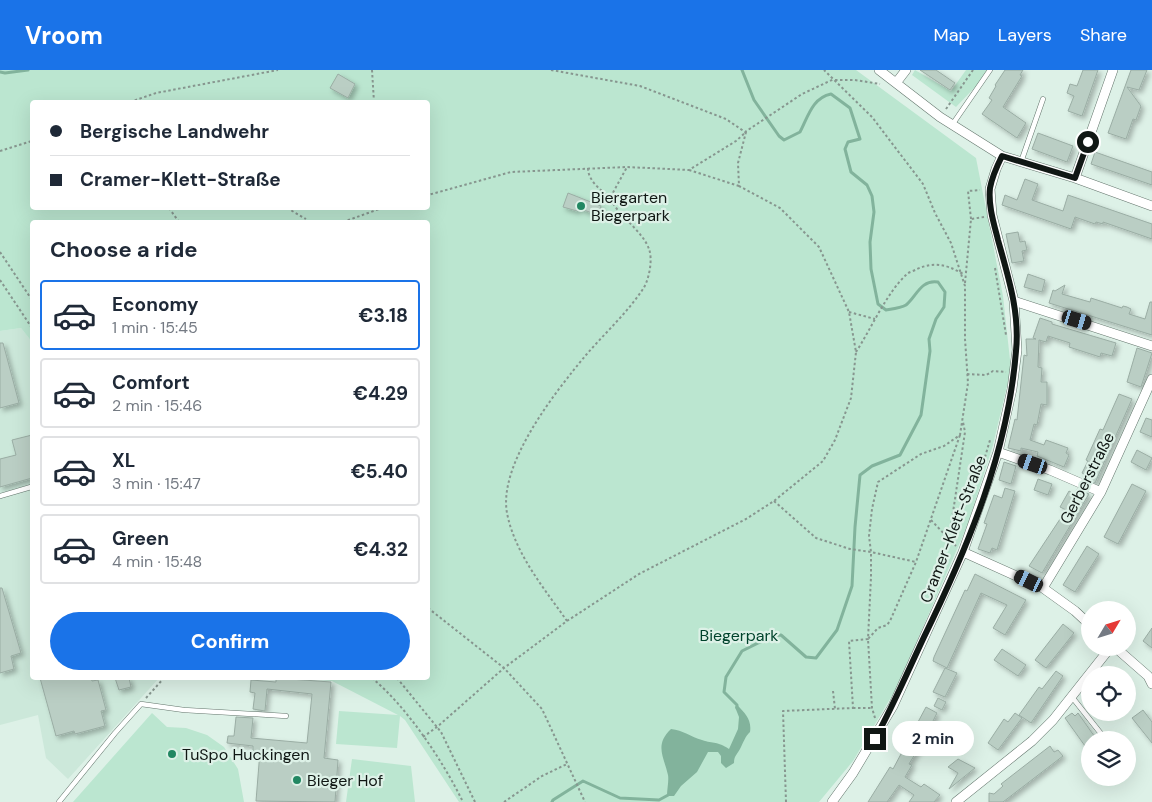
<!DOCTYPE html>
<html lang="en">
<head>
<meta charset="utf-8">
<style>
	:root { --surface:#fff; --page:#f6f6f7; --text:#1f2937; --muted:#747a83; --line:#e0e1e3; --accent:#1a73e8 }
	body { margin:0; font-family:"DM Sans",sans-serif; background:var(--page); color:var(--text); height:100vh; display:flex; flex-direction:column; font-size:19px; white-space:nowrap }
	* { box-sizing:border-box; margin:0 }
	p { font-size:16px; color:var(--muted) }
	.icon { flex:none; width:28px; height:28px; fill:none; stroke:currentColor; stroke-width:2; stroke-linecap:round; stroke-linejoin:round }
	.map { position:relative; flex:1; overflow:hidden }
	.details { position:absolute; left:30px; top:150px; width:400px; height:460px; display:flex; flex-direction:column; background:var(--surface); border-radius:5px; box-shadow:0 5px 20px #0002 }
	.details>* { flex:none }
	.top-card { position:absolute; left:30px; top:30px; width:400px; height:110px; border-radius:5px; box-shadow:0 5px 20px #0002; display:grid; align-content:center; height:110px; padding:0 20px; background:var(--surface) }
	.needle { width:32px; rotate:52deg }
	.controls { position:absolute; left:1081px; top:531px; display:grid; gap:10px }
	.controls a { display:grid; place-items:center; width:55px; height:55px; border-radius:50%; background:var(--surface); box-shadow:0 5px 20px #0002; font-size:25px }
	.end { position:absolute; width:22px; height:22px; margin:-11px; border:6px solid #101714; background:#fff; box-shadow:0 0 0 2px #fff }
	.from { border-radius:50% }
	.bubble { position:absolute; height:35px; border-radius:18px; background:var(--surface); box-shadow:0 5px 20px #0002; font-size:16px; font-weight:700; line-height:35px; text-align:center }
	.car { position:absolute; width:15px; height:30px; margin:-15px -8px; border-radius:6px; box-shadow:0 0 4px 1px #0007; background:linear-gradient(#222 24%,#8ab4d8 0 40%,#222 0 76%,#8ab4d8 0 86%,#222 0) }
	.top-card b { display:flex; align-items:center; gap:18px; height:48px; font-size:19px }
	.top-card b+b { border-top:1px solid var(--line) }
	.top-card i { width:12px; height:12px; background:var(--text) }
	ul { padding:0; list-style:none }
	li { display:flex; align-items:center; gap:15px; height:70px; margin:0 10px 8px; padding:0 10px; border:2px solid var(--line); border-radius:5px }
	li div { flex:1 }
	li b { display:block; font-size:19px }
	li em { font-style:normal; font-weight:700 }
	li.selected { border-color:var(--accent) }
	li>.icon { width:45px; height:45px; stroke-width:1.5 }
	h2 { padding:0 20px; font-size:22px; line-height:60px }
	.cta { display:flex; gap:10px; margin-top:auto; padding:10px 20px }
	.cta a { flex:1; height:58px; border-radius:30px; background:var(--accent); color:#fff; font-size:20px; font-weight:700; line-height:58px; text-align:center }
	header { display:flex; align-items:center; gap:30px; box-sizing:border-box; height:70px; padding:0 25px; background:var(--accent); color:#fff }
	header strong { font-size:24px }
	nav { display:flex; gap:28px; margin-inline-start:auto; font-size:18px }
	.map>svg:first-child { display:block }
	.built { fill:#cce8da }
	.green { fill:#bbe6d0; fill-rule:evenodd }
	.water { fill:#82b39c }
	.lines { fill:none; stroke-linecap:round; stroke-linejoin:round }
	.stream { stroke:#82b39c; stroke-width:3 }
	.building { fill:#bacec4; stroke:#9aada4; filter:url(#shadow) }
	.service-casing { stroke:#63756c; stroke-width:5.5 }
	.minor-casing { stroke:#63756c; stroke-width:10 }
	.path { stroke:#87968f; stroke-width:2; stroke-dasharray:2.5 2.5; stroke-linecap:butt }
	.service { stroke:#fff; stroke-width:4.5 }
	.minor { stroke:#fff; stroke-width:9 }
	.route { stroke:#101714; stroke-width:6 }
	.poi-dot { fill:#228762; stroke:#ddf1e7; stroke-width:2 }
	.labels { text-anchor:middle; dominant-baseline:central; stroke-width:4.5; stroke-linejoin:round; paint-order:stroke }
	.poi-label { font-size:16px; fill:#101714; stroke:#ddf1e7; text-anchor:start }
	.street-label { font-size:16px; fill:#101714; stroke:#ddf1e7 }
	.park-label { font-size:16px; fill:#00432c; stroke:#ddf1e7 }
</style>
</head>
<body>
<header>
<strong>Vroom</strong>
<nav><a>Map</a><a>Layers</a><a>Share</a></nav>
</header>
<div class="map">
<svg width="1152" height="732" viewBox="0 0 1152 732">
	<defs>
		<filter id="shadow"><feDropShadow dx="3" dy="3" stdDeviation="2.5" flood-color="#0004"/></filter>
	</defs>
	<rect width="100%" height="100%" fill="#ddf1e7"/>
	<path class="built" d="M21,258L32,272V608H159L68,709L46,688L38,645L0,655V261Z"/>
	<path class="green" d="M0,0H856L976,88L1003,226L1011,299L993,375L968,454L896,619L853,691L819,732H459L405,650L400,646L397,678L336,674L339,641L398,645L332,611L294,608H428V152H32V272L21,258L0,261ZM32,32H428V138H32Z
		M915,0L951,21L966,0H987L977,15L956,37L912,5Z
		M152,643L167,657L186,658L207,665L224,677L238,699L244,732H73Z
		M352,689L411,696L415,732H346Z"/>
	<path class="water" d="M737,635C745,643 752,650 750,662C745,667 744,671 741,677C738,684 734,685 734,693L726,698L721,693V686L718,682H708L697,702L681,716L674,726H667C667,719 669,711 668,705C664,687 654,675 671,659C683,660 691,667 702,670C714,674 717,671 729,679L738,659L739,647L735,637Z"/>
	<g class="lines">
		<path class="stream" d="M0,2L5,3L28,0
			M737,638V635L724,622L726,607L742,581L772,566L781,565L806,587L816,588L837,560L852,516L855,457L860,405L872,396L900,385L921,345L930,281L929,269L936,249L944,237L945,222L938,212C921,209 916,227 906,235C901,238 892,239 886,240L878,234L871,199L870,172L874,142L872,126L867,115L851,102L845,79L848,72L860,69L850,38L831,24C812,28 808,47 800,62L784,70L779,66L754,30L742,0
			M552,732L553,730L583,711L620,728L659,730L670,724"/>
	</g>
	<path class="building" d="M920,0H936L955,13L950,20Z
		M1005,0H1023L1020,5L1022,6L1003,37L1026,53L1017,68L982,44L992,30L989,28L996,16L995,15Z
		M1083,0H1098L1082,46L1068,41L1074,26L1067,23L1070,14L1077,16Z
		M1131,0H1147L1139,20L1127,17L1141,36L1136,50L1133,49L1126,69L1108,63Z
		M338,4L355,14L348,28L330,18Z
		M1038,63L1073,76L1067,92L1032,79Z
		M1095,82L1152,102V115L1091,94Z
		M1025,109L1038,114L1032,130L1063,141L1068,125L1152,154V169L1103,152V154L1096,152L1095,154L1075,147L1071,159L1002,135L1005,125L1017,130Z
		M568,123L601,136L598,145L578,138L577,141L563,137Z
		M1018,162L1020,172L1025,171L1027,180L1022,181L1024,191L1012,193L1006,164Z
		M1028,204L1045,210L1042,222L1024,217Z
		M1065,215L1062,224L1090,232L1091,228L1122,238L1123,236L1127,237L1131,239L1129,244L1145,249L1150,232H1152V265L1049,233L1053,220L1055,221Z
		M1040,248L1052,252V254L1116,273L1112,286L1101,283L1100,287L1069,277L1070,273L1048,266L1046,272L1039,270L1038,297L1042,298L1041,312H1047V335L1041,334L1037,355L1034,354L1030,370L1044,375L1046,370L1068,378L1066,383L1069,385L1064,397L1037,386L1038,382L1021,378V381L1008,378L1015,349L1017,350L1024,285L1027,286L1026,269H1036L1033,268Z
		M0,273H3L19,333L0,338Z
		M1137,278L1152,283L1141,317L1127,312Z
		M1119,324L1132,329L1095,413L1083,408L1084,404L1082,403L1088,391L1086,390L1100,359L1103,360Z
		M1146,348L1152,350V367L1140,362Z
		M32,365V408L0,417V389L16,385L12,370Z
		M1137,380L1152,388L1146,400L1131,392Z
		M1004,392L1016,396L1011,414L999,410Z
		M1038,409L1052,414L1048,425L1034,420Z
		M1132,414L1146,421L1118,474L1104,467Z
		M1005,418L1015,421L997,480L992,478L990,483L978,479L987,454L984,453L994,425L1002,428Z
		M1077,419L1089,424L1042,503L1029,496L1066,440L1060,437L1069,421L1074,424Z
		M1087,476L1099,484L1075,522L1063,515Z
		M975,504L1026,530L1005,565L993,558L1007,535L981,523L947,598L933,591L934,587L965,520L967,521Z
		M0,518H2L21,583L11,586L14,599L0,603Z
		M1063,554L1074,563L1046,598L1035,590Z
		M1152,558V578L1143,571Z
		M1002,579L1026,595L1018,606L994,590Z
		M945,598L957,603L945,627L933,622Z
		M1056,601L1063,606L1031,653L1019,645L1039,617L1042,619Z
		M40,608H91L92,611L98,610L106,640L101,641L105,656L75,664L74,661L56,666Z
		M115,608H129L131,617L119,620Z
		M276,608L331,612L324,688L338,690L335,732L256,731L260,681H253V676L227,673L228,666H234L236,647L253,648L251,668L307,673L312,624L267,619L265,641L253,639L255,623L250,622L251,610L276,612Z
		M938,628L946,632L942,640L934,636Z
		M926,637L937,643L927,663L930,664L928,668L925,672L923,671L909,694L912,695L905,707L921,717L924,714L940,725L934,732H909L914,725L899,715L887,732H868L890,697L893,699Z
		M1143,640L1152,652V673L1132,648Z
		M1015,643L1022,648L998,680L988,673L1004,649L1008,652Z
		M1072,643L1075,646L1078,643L1097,670H1090V683L1065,648Z
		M1050,676L1054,682L1058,680L1063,686L1003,732H989V723L994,724L1003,716L1001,714Z
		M958,689L975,698L949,719L958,703L948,697Z"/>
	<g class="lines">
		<g class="service-casing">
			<path id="service" d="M952,55L990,0
				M1021,92L1043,29
				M0,426L31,417
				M1072,627L1106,670
				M59,732L115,663L141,634L184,640L286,646"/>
		</g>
		<g class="minor-casing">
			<path id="minor" d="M879,0L940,47L1002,86L1075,108L1152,136
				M896,13L906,0
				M1075,108L1113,0
				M1014,231L1152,276
				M998,382L1050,400L1101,422
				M963,482L1043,518L1075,541L1090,555
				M1043,518L1101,422L1152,309
				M1116,578L1148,606L1152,614
				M832,732L853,703L893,636L963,482L998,382L1012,319L1017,280L1014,231L992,145L990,119L996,99L1002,86
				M956,732L1032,671L1053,650L1110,578"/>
		</g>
		<path class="path" d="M372,0L374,32
			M551,0L640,16L726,49L745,62L802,24L834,9
			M835,10H855L880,14
			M130,32L156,23L278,0
			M946,39L973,0
			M0,81L32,71
			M588,98C588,111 601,120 610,128
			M689,100L739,116
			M169,138L179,152
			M287,138L306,149
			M971,149L968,121L980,120
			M343,152L382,138
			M0,182L32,230
			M995,198L1006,265
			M0,210L32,258
			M965,213L971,149L984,147
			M849,242L875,249
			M856,282C871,259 887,222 907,204C909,202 914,201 917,199C933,192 946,194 961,203L966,202
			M967,304L986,305L993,301L1006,302
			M985,387L990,370
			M774,431L816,468L850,479L871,482L916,492
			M931,450L949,469
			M956,476L949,469L965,362L963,352
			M428,538L504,598L542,639L585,732
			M567,551C544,518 515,484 507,443C498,394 556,321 586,285C605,263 627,243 643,219C649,210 653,190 649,179C642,160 619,147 610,128L627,97
			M372,608C407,637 443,691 463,732
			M397,608L441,662L475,732
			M833,621L835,639
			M146,628L164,608
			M853,638H872
			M875,648L872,638L868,569L878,558L887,555L890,551L916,492L960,365
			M423,667L437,657L504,598L567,551L639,504L746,449L774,431L823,391L835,370L851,328L856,282L849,242L819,177L780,138L739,116L738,93L746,62L736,71L689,100L627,97L511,102L428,125
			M504,732L542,706L567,694
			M786,732L783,641L853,638L849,571L868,569L871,507V482L869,466L872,439L878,412L921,384L944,376L960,365L968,313L965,269V216L951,173L935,143L923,114L872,47L824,0"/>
		<use href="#service" class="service"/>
		<use href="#minor" class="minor"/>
	</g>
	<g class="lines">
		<path class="route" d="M875,669C893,636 908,601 924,567C968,477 1008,382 1016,281C1020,243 1008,206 998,170C994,154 988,135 990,118C992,107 997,96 1002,86L1075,108L1088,72"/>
	</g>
	<g class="poi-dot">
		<circle cx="581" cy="136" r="5"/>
		<circle cx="172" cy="684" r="5"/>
		<circle cx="297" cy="710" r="5"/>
	</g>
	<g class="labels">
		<g class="poi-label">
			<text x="591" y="127">Biergarten<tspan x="591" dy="18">Biegerpark</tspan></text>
			<text x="182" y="684">TuSpo Huckingen</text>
			<text x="307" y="710">Bieger Hof</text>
		</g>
		<g class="street-label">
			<text transform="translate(1087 408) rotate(-63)">Gerberstraße</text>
			<text transform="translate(953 459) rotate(-69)">Cramer-Klett-Straße</text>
		</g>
		<g class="park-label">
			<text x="739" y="565">Biegerpark</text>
		</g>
	</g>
</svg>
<div class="controls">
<a><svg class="needle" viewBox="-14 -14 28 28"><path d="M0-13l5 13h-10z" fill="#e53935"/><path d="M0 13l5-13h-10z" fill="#747a83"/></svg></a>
<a><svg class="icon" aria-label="locate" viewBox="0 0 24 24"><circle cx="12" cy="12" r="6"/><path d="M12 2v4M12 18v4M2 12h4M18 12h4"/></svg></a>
<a><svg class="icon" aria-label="layers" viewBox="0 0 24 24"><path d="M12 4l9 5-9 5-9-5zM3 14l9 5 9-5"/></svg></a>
</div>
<i class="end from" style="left:1088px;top:72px"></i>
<i class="end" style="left:875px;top:669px"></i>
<div class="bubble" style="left:892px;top:651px;width:82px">2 min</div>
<i class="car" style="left:1077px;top:250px;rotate:107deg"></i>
<i class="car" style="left:1033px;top:394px;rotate:289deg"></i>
<i class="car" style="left:1029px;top:511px;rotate:296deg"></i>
<div class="top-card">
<b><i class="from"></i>Bergische Landwehr</b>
<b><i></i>Cramer-Klett-Straße</b>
</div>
<section class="details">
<h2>Choose a ride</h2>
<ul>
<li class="selected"><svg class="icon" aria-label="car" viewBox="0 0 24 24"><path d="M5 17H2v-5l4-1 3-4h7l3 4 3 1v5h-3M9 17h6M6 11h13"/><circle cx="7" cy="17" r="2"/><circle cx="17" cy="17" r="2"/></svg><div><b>Economy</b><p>1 min · 15:45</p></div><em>€3.18</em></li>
<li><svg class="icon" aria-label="car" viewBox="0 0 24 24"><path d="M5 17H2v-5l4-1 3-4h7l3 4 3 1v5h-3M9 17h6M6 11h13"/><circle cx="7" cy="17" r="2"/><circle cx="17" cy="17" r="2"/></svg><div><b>Comfort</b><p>2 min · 15:46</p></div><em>€4.29</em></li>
<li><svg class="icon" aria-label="car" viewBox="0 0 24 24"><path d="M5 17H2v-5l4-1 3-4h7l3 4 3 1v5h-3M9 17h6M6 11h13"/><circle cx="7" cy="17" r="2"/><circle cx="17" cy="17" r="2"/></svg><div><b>XL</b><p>3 min · 15:47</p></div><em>€5.40</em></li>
<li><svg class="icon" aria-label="car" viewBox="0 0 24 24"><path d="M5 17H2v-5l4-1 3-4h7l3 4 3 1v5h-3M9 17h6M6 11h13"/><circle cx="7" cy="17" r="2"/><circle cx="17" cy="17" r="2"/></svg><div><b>Green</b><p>4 min · 15:48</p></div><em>€4.32</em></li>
</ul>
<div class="cta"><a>Confirm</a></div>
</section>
</div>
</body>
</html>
